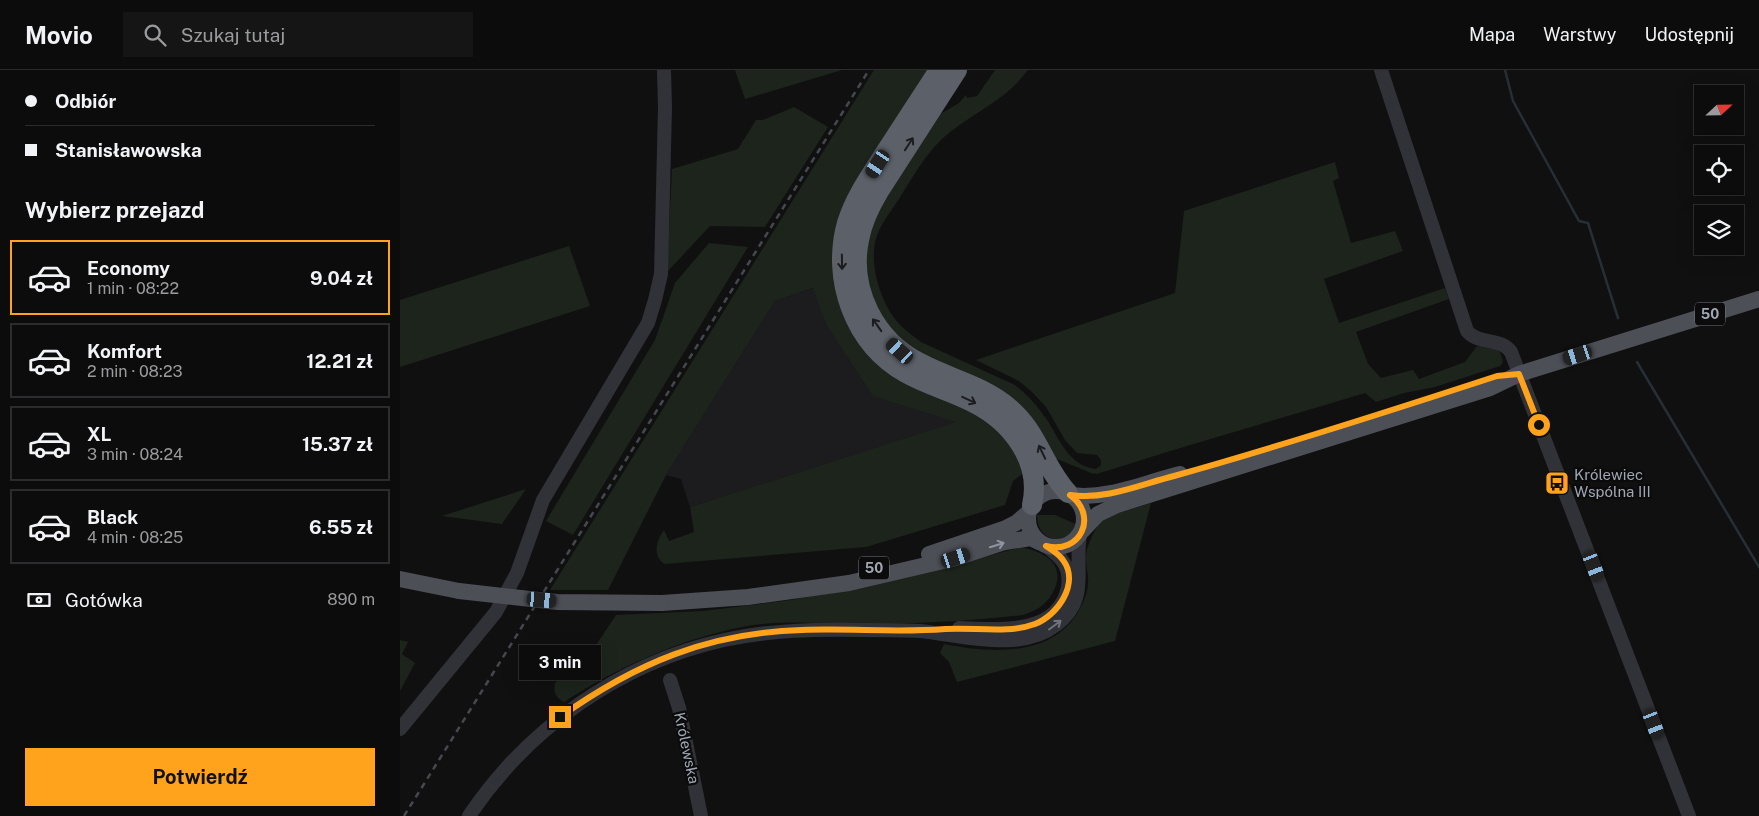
<!DOCTYPE html>
<html lang="pl">
<head>
<meta charset="utf-8">
<style>
	:root { --surface:#0c0c0d; --page:#151516; --text:#f1f3f6; --muted:#9a9b9d; --line:#2c2c2e; --accent:#fea31b }
	body { margin:0; font-family:"Public Sans",sans-serif; background:var(--page); color:var(--text); height:100vh; display:flex; flex-direction:column; font-size:19px; white-space:nowrap }
	* { box-sizing:border-box; margin:0 }
	p { font-size:16px; color:var(--muted) }
	.icon { flex:none; width:28px; height:28px; fill:none; stroke:currentColor; stroke-width:2; stroke-linecap:round; stroke-linejoin:round }
	.map { position:relative; flex:1; overflow:hidden }
	.details { display:flex; flex-direction:column; background:var(--surface); width:400px }
	.details>* { flex:none }
	.hud { display:grid; align-content:center; height:110px; padding:0 25px; background:var(--surface) }
	.needle { width:32px; rotate:68deg }
	.controls { position:absolute; left:1294px; top:15px; display:grid; gap:10px }
	.controls a { display:grid; place-items:center; width:50px; height:50px; border-radius:0px; background:var(--surface); box-shadow:0 5px 20px #0002,0 0 0 1px var(--line); font-size:25px }
	.end { position:absolute; width:22px; height:22px; margin:-11px; border:6px solid #fea31b; background:#111; box-shadow:0 0 0 2px #111 }
	.from { border-radius:50% }
	.bubble { position:absolute; height:35px; border-radius:0px; background:var(--surface); box-shadow:0 5px 20px #0002,0 0 0 1px var(--line); font-size:16px; font-weight:700; line-height:35px; text-align:center }
	.car { position:absolute; width:15px; height:30px; margin:-15px -8px; border-radius:6px; box-shadow:0 0 4px 1px #0007; background:linear-gradient(#222 24%,#8ab4d8 0 40%,#222 0 76%,#8ab4d8 0 86%,#222 0) }
	.hud b { display:flex; align-items:center; gap:18px; height:48px; font-size:19px }
	.hud b+b { border-top:1px solid var(--line) }
	.hud i { width:12px; height:12px; background:var(--text) }
	ul { padding:0; list-style:none }
	li { display:flex; align-items:center; gap:15px; height:75px; margin:0 10px 8px; padding:0 15px; border:2px solid var(--line); border-radius:0px }
	li div { flex:1 }
	li b { display:block; font-size:19px }
	li em { font-style:normal; font-weight:700 }
	li.current { border-color:var(--accent) }
	li>.icon { width:45px; height:45px; stroke-width:1.5 }
	h2 { padding:0 25px; font-size:22px; line-height:60px }
	.pay { display:flex; align-items:center; gap:12px; height:55px; padding:0 25px; font-size:19px }
	.pay p { margin-inline-start:auto }
	.primary-button { display:flex; gap:10px; margin-top:auto; padding:10px 25px }
	.primary-button a { flex:1; height:58px; border-radius:0px; background:var(--accent); color:#111; font-size:20px; font-weight:700; line-height:58px; text-align:center }
	header { display:flex; align-items:center; gap:30px; box-sizing:border-box; height:70px; padding:0 25px; background:var(--surface); border-bottom:1px solid var(--line) }
	header strong { font-size:24px }
	nav { display:flex; gap:28px; margin-inline-start:auto; font-size:18px }
	.search { width:350px; height:45px; background:var(--page); display:flex; align-items:center; gap:12px; box-sizing:border-box; padding:0 18px; border-radius:0px; color:var(--muted); font-size:19px }
	main { display:flex; flex:1; min-height:0 }
	.map>svg:first-child { display:block }
	.built { fill:#1c1c1e }
	.green { fill:#1c241c }
	.lines { fill:none; stroke-linecap:round; stroke-linejoin:round }
	.stream { stroke:#262f35; stroke-width:2.5 }
	.minor { stroke:#313237; stroke-width:14 }
	.major { stroke:#4c4f56; stroke-width:16 }
	.highway { stroke:#5c6068; stroke-width:20 }
	.rail { stroke:#45484e; stroke-width:2.5; stroke-dasharray:6 5; stroke-linecap:butt }
	.major-bridge { stroke:#4c4f56; stroke-width:16 }
	.oneway { stroke:#1b1c1e }
	.oneway2 { stroke:#8f95a0 }
	.oneway3 { stroke:#6e727b }
	.route { stroke:#fea31b; stroke-width:6 }
	.labels { text-anchor:middle; dominant-baseline:central; stroke-width:4.5; stroke-linejoin:round; paint-order:stroke }
	.shield { fill:#0b0b0c; stroke:#737881; stroke-width:1 }
	.shield-label { font-size:14px; font-weight:bold; fill:#a0a7b3 }
	.poi-label { font-size:15px; fill:#a0a7b3; stroke:#0b0b0c; text-anchor:start }
	.street-label { font-size:15px; fill:#a0a7b3; stroke:#0b0b0c }
</style>
</head>
<body>
<header>
<strong>Movio</strong>
<div class="search"><svg class="icon" aria-label="search" viewBox="0 0 24 24"><circle cx="10" cy="10" r="6"/><path d="M15 15l6 6"/></svg>Szukaj tutaj</div>
<nav><a>Mapa</a><a>Warstwy</a><a>Udostępnij</a></nav>
</header>
<main>
<section class="details">
<div class="hud">
<b><i class="from"></i>Odbiór</b>
<b><i></i>Stanisławowska</b>
</div>
<h2>Wybierz przejazd</h2>
<ul>
<li class="current"><svg class="icon" aria-label="car" viewBox="0 0 24 24"><path d="M5 17H2v-5l4-1 3-4h7l3 4 3 1v5h-3M9 17h6M6 11h13"/><circle cx="7" cy="17" r="2"/><circle cx="17" cy="17" r="2"/></svg><div><b>Economy</b><p>1 min · 08:22</p></div><em>9.04 zł</em></li>
<li><svg class="icon" aria-label="car" viewBox="0 0 24 24"><path d="M5 17H2v-5l4-1 3-4h7l3 4 3 1v5h-3M9 17h6M6 11h13"/><circle cx="7" cy="17" r="2"/><circle cx="17" cy="17" r="2"/></svg><div><b>Komfort</b><p>2 min · 08:23</p></div><em>12.21 zł</em></li>
<li><svg class="icon" aria-label="car" viewBox="0 0 24 24"><path d="M5 17H2v-5l4-1 3-4h7l3 4 3 1v5h-3M9 17h6M6 11h13"/><circle cx="7" cy="17" r="2"/><circle cx="17" cy="17" r="2"/></svg><div><b>XL</b><p>3 min · 08:24</p></div><em>15.37 zł</em></li>
<li><svg class="icon" aria-label="car" viewBox="0 0 24 24"><path d="M5 17H2v-5l4-1 3-4h7l3 4 3 1v5h-3M9 17h6M6 11h13"/><circle cx="7" cy="17" r="2"/><circle cx="17" cy="17" r="2"/></svg><div><b>Black</b><p>4 min · 08:25</p></div><em>6.55 zł</em></li>
</ul>
<div class="pay"><svg class="icon" aria-label="cash" viewBox="0 0 24 24"><path d="M3 7h18v10H3z"/><circle cx="12" cy="12" r="2"/></svg>Gotówka<p>890 m</p></div>
<div class="primary-button"><a>Potwierdź</a></div>
</section>
<div class="map">
<svg width="1359" height="746" viewBox="0 0 1359 746">
	<rect width="100%" height="100%" fill="#101011"/>
	<path class="built" d="M414,218L426,254L557,352L290,437L281,409L266,405L375,231Z"/>
	<path class="green" d="M335,0H442L345,29Z
		M474,0H531L436,210L555,331L602,360L626,401L613,411L605,435L466,477L265,494C252,486 256,471 264,460L269,471L294,462L290,437L556,352L473,326L426,254L413,218L375,231L266,405L208,520H150Z
		M595,0H628C623,6 618,12 613,17C591,37 564,49 542,69C526,84 514,105 502,124C495,136 482,152 478,163C467,188 479,228 495,249C502,258 512,265 521,272L615,315C625,323 634,332 642,343C658,363 666,396 696,399L701,395V390L697,385L677,383L665,370L646,337L631,321L619,311L576,290L775,223L784,141L935,92L939,108L933,111L951,173L995,161L1003,181L924,209L939,253L1045,218L1049,229L956,262L968,294L981,308L1013,300L1019,309L1065,292L1077,276L1097,280L1100,282L1103,292L1100,296L1035,317L1004,323L976,332L965,323C876,350 786,375 697,404L691,403L657,389L501,275L469,228L464,210L468,154L535,47L559,33L566,25L567,28L577,26Z
		M394,37L428,57L365,157L310,156L267,202L272,99L338,79L356,50H363Z
		M309,173L348,177L173,465L146,451L255,270L275,213Z
		M169,176L190,236L0,297V230Z
		M126,419L102,454L42,446Z
		M751,433L715,571L557,612L549,592L540,583L544,574C589,583 651,588 678,542C683,533 688,523 688,513C689,506 686,498 686,490C685,476 695,461 702,448Z
		M637,445H655L678,455C666,478 637,472 637,445Z
		M621,477C643,482 665,492 655,518C648,534 638,540 623,545C570,551 516,554 463,554C423,554 381,549 342,557C278,570 218,597 164,632C156,628 153,622 155,613L192,581L216,545L303,541L391,530L556,495Z
		M0,570L8,572L2,584L15,593L0,621Z"/>
	<g class="lines">
		<path class="stream" d="M1105,0L1113,31L1179,151L1188,153L1218,248
			M1237,292L1359,497"/>
		<path class="minor" d="M981,0L1067,261C1078,275 1101,267 1111,282L1289,746
			M559,558C596,559 658,567 668,517C671,496 661,487 646,476
			M270,610L279,638L301,746
			M0,659L96,542L117,503L143,430L248,253L255,230L261,204L265,37L264,0
			M69,746C128,658 220,593 324,570C370,560 416,559 463,560C482,560 501,560 520,561C561,565 620,583 656,555C690,530 674,499 680,465"/>
		<path class="major" d="M628 449a28 28 0 1 1 56 0a28 28 0 1 1-56 0Z
			M670,425C708,430 743,413 780,404
			M682,461L698,444L717,435L1090,318L1119,304L1359,229
			M529,484L606,458L616,453L629,442
			M0,509L59,521
			M262,533L348,527L449,513L556,488L605,472L631,468L639,472"/>
		<path class="highway" d="M539,0C521,28 503,55 485,83C471,105 455,127 447,153C431,209 454,274 506,303C527,315 551,321 572,332C611,351 642,391 632,435
			M557,0L479,121C470,136 462,152 459,170C449,220 475,270 520,293C550,309 582,315 608,337C638,361 643,396 668,423"/>
		<path class="rail" d="M4,746L469,0"/>
		<path class="major-bridge" d="M59,521L157,532L262,533"/>
	</g>
	<defs><path id="oneway-shaft" d="M-6 0H5M1.5-3L5.5 0L1.5 3" fill="none" stroke-width="1.6" stroke-linecap="round" stroke-linejoin="round" transform="scale(1.25)"/></defs>
	<g class="oneway">
		<use href="#oneway-shaft" transform="translate(509 74) rotate(-57)"/>
		<use href="#oneway-shaft" transform="translate(442 192) rotate(89)"/>
		<use href="#oneway-shaft" transform="translate(477 255) rotate(-125)"/>
		<use href="#oneway-shaft" transform="translate(569 330) rotate(25)"/>
		<use href="#oneway-shaft" transform="translate(642 382) rotate(-116)"/>
	</g>
	<use class="oneway2" href="#oneway-shaft" transform="translate(597 475) rotate(-17)"/>
	<use class="oneway3" href="#oneway-shaft" transform="translate(655 555) rotate(-37)"/>
	<g class="lines">
		<path class="route" d="M160,647C236,593 308,563 402,560C450,558 497,563 545,559C574,557 608,564 635,554C658,545 680,513 663,490C659,484 652,480 646,476C680,485 699,446 670,425C706,430 739,415 774,406C882,376 990,341 1097,306L1119,304L1139,355"/>
	</g>
	<defs>
		<g id="bus-square" transform="scale(1.25)"><rect x="-9" y="-9" width="18" height="18" rx="4" fill="#fea31b" stroke="#0b0b0c"/><path d="M-5-6H5V4H4V6H2V4H-2V6H-4V4H-5ZM-3.5-4V0h7V-4ZM-3.5 1.2v1.5H-2V1.2ZM2 1.2v1.5H3.5V1.2Z" fill="#111"/></g>
	</defs>
	<g fill-rule="evenodd">
		<use href="#bus-square" x="1157" y="413"/>
	</g>
	<g class="labels">
		<g class="shield">
			<rect x="1295" y="232.5" width="30" height="23" rx="4"/>
			<rect x="459" y="486.5" width="30" height="23" rx="4"/>
		</g>
		<g class="shield-label">
			<text x="1310" y="244">50</text>
			<text x="474" y="498">50</text>
		</g>
		<g class="poi-label">
			<text x="1174" y="404">Królewiec<tspan x="1174" dy="17">Wspólna III</tspan></text>
		</g>
		<g class="street-label">
			<text transform="translate(287 678) rotate(78)">Królewska</text>
		</g>
	</g>
</svg>
<div class="controls">
<a><svg class="needle" viewBox="-14 -14 28 28"><path d="M0-13l5 13h-10z" fill="#e53935"/><path d="M0 13l5-13h-10z" fill="#9a9b9d"/></svg></a>
<a><svg class="icon" aria-label="locate" viewBox="0 0 24 24"><circle cx="12" cy="12" r="6"/><path d="M12 2v4M12 18v4M2 12h4M18 12h4"/></svg></a>
<a><svg class="icon" aria-label="layers" viewBox="0 0 24 24"><path d="M12 4l9 5-9 5-9-5zM3 14l9 5 9-5"/></svg></a>
</div>
<i class="end from" style="left:1139px;top:355px"></i>
<i class="end" style="left:160px;top:647px"></i>
<div class="bubble" style="left:119px;top:575px;width:82px">3 min</div>
<i class="car" style="left:478px;top:94px;rotate:213deg"></i>
<i class="car" style="left:500px;top:281px;rotate:312deg"></i>
<i class="car" style="left:1178px;top:285px;rotate:252deg"></i>
<i class="car" style="left:556px;top:488px;rotate:72deg"></i>
<i class="car" style="left:1194px;top:496px;rotate:159deg"></i>
<i class="car" style="left:142px;top:530px;rotate:95deg"></i>
<i class="car" style="left:1254px;top:654px;rotate:159deg"></i>
</div>
</main>
</body>
</html>
